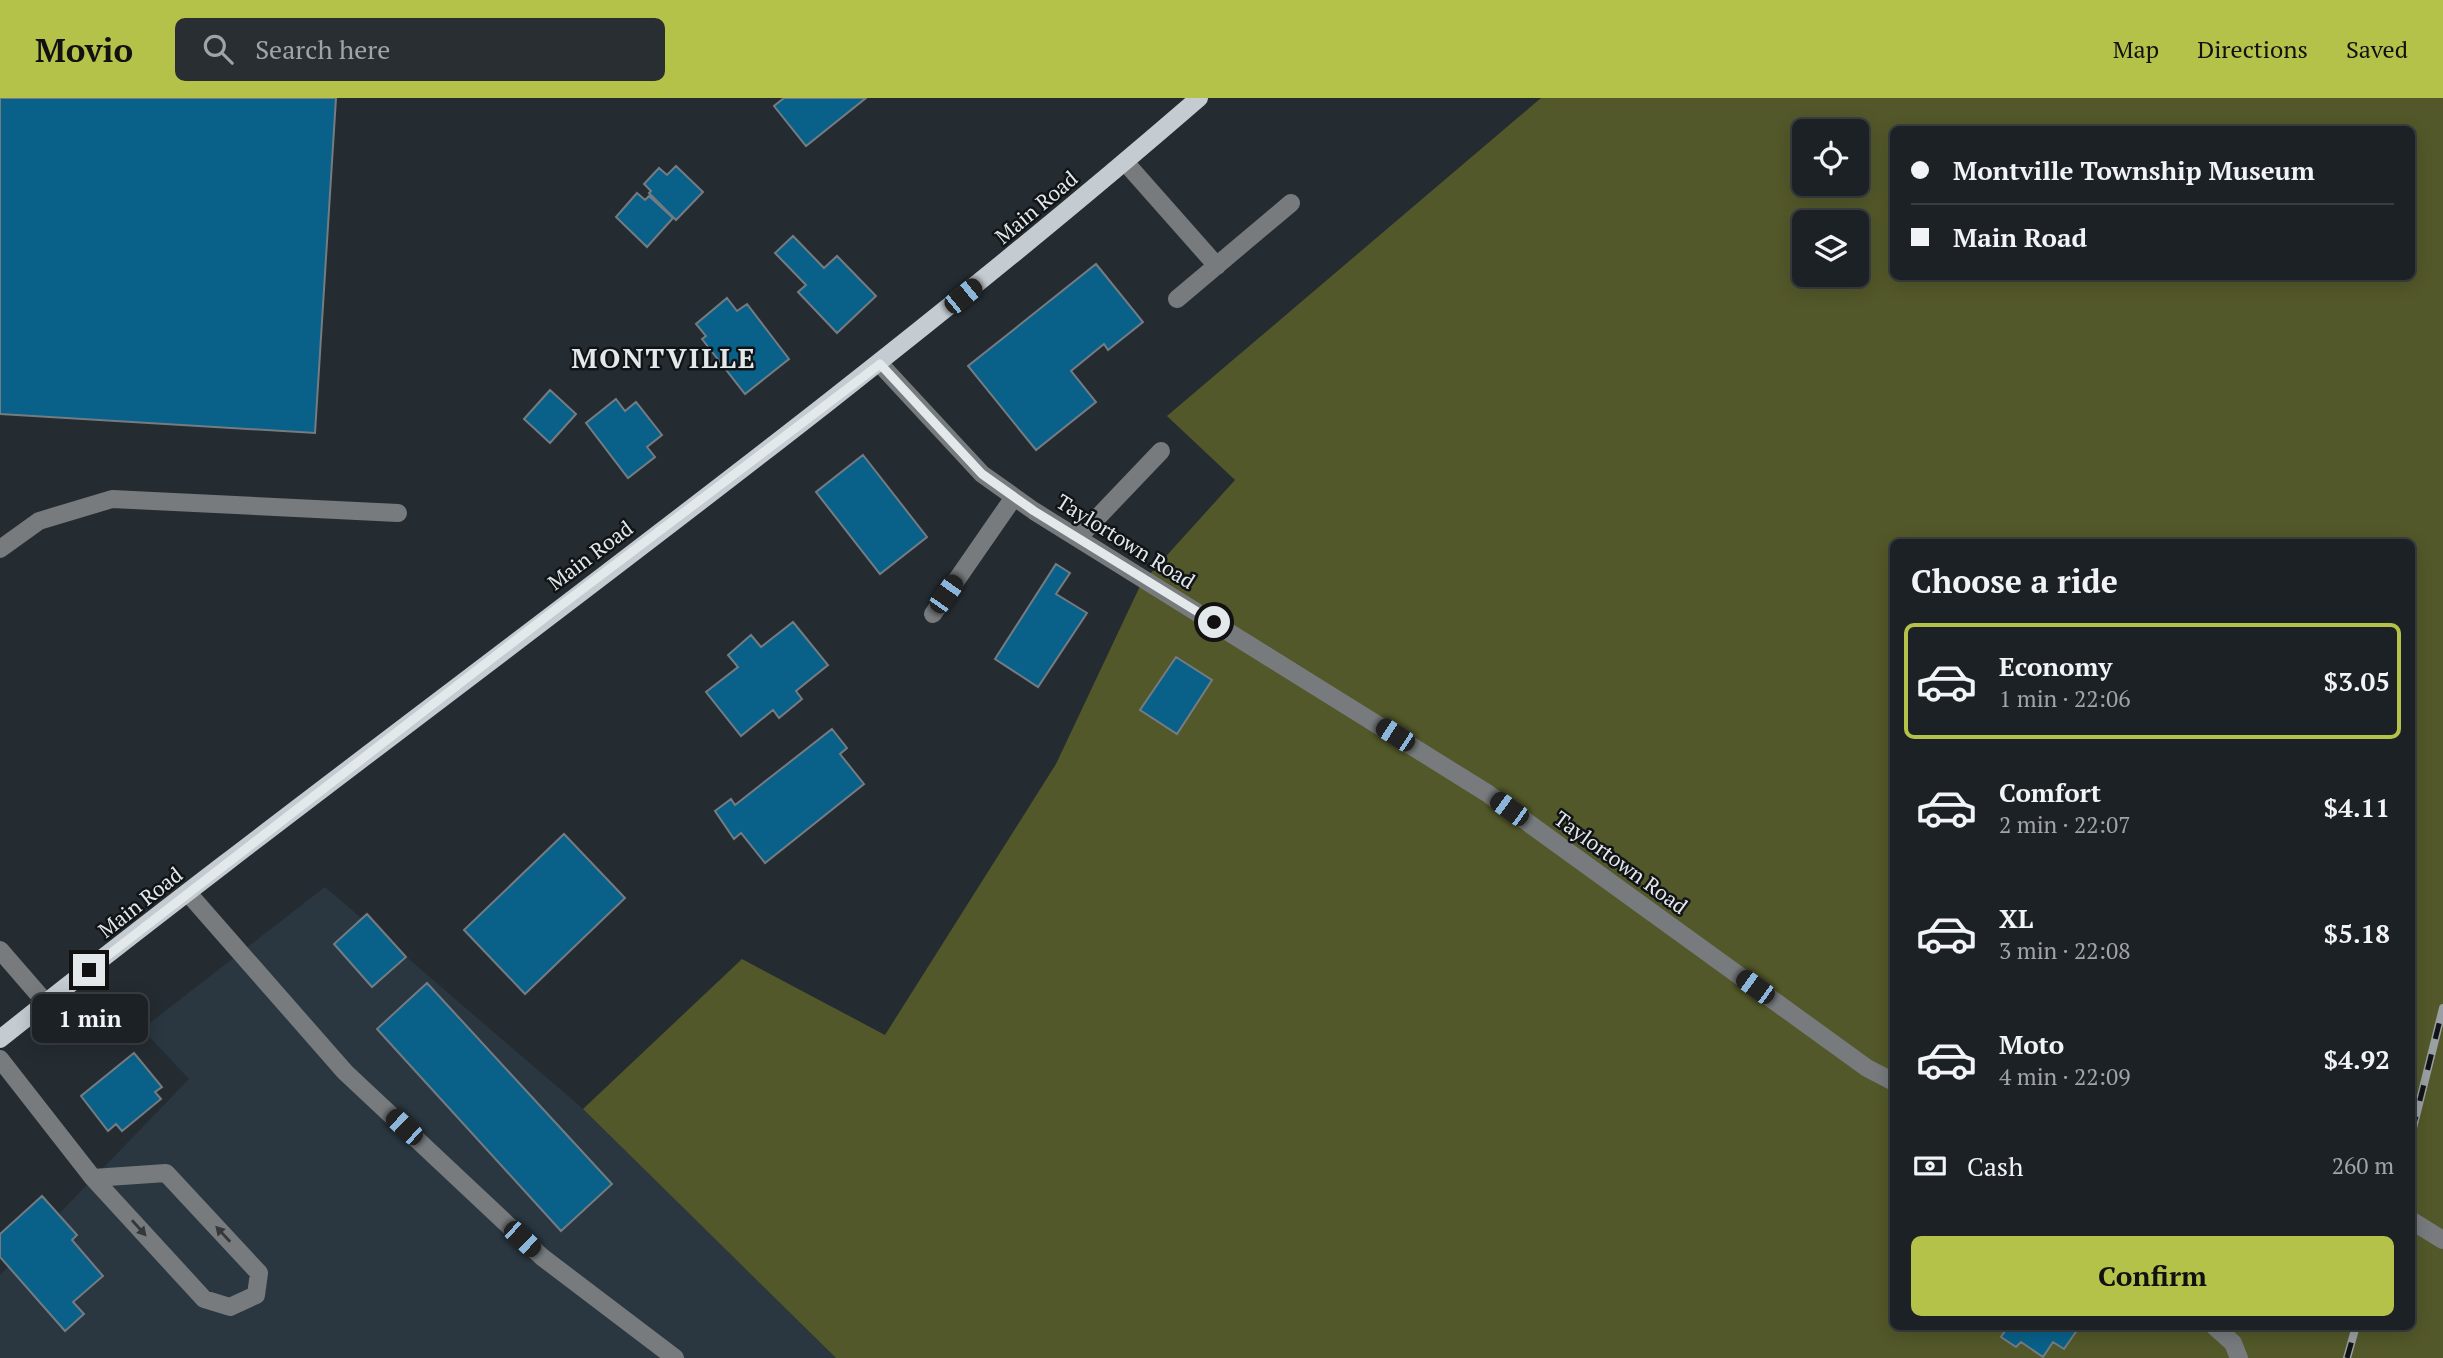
<!DOCTYPE html>
<html lang="en">
<head>
<meta charset="utf-8">
<style>
	:root { --surface:#1c2125; --page:#292e32; --text:#f1f3f6; --muted:#a0a3a7; --line:#3a3e42; --accent:#b5c249 }
	body { margin:0; font-family:"PT Serif",serif; background:var(--page); color:var(--text); height:100vh; display:flex; flex-direction:column; font-size:26px; white-space:nowrap }
	* { box-sizing:border-box; margin:0 }
	p { font-size:23px; color:var(--muted) }
	.icon { flex:none; width:38px; height:38px; fill:none; stroke:currentColor; stroke-width:2; stroke-linecap:round; stroke-linejoin:round }
	.map { position:relative; flex:1; overflow:hidden }
	.sheet { position:absolute; left:1890px; top:441px; width:525px; height:791px; display:flex; flex-direction:column; background:var(--surface); border-radius:10px; box-shadow:0 4px 18px #0003,0 0 0 2px var(--line) }
	.sheet>* { flex:none }
	.guide { position:absolute; left:1890px; top:28px; width:525px; height:154px; border-radius:10px; box-shadow:0 4px 18px #0003,0 0 0 2px var(--line); display:grid; align-content:center; height:154px; padding:0 21px; background:var(--surface) }
	.tools { position:absolute; left:1792px; top:21px; display:grid; gap:14px }
	.tools a { display:grid; place-items:center; width:77px; height:77px; border-radius:10px; background:var(--surface); box-shadow:0 4px 18px #0003,0 0 0 2px var(--line); font-size:35px }
	.end { position:absolute; width:32px; height:32px; margin:-16px; border:9px solid #e3e8eb; background:#111; box-shadow:0 0 0 4px #111 }
	.from { border-radius:50% }
	.bubble { position:absolute; height:49px; border-radius:10px; background:var(--surface); box-shadow:0 4px 18px #0003,0 0 0 2px var(--line); font-size:23px; font-weight:700; line-height:49px; text-align:center }
	.car { position:absolute; width:21px; height:42px; margin:-21px -10px; border-radius:9px; box-shadow:0 0 5px 2px #0007; background:linear-gradient(#222 24%,#8ab4d8 0 40%,#222 0 76%,#8ab4d8 0 86%,#222 0) }
	.guide b { display:flex; align-items:center; gap:24px; height:66px; font-size:26px }
	.guide b+b { border-top:2px solid var(--line) }
	.guide i { width:18px; height:18px; background:var(--text) }
	ul { padding:0; list-style:none }
	li { display:flex; align-items:center; gap:21px; height:116px; margin:0 14px 10px; padding:0 7px; border:4px solid transparent; border-radius:10px }
	li div { flex:1 }
	li b { display:block; font-size:26px }
	li em { font-style:normal; font-weight:700 }
	li.selected { border-color:var(--accent) }
	li>.icon { width:63px; height:63px; stroke-width:1.5 }
	h2 { padding:0 21px; font-size:32px; line-height:84px }
	.pay { display:flex; align-items:center; gap:18px; height:77px; padding:0 21px; font-size:26px }
	.pay p { margin-inline-start:auto }
	.cta { display:flex; gap:14px; margin-top:auto; padding:14px 21px }
	.cta a { flex:1; height:80px; border-radius:10px; background:var(--accent); color:#111; font-size:28px; font-weight:700; line-height:80px; text-align:center }
	header { display:flex; align-items:center; gap:42px; box-sizing:border-box; height:98px; padding:0 35px; background:var(--accent); color:#111 }
	header strong { font-size:33px }
	nav { display:flex; gap:38px; margin-inline-start:auto; font-size:24px }
	.search { width:490px; height:63px; background:var(--page); display:flex; align-items:center; gap:18px; box-sizing:border-box; padding:0 24px; border-radius:10px; color:var(--muted); font-size:26px }
	.map>svg:first-child { display:block }
	.built { fill:#2a3740 }
	.green { fill:#53582a; fill-rule:evenodd }
	.building { fill:#096189; stroke:#747c82; stroke-width:2 }
	.lines { fill:none; stroke-linecap:round; stroke-linejoin:round }
	.minor { stroke:#777b7d; stroke-width:18 }
	.major { stroke:#c4ccd1; stroke-width:18 }
	.rail-casing { stroke:#9a9fa3; stroke-width:8 }
	.rail { stroke:#111416; stroke-width:5; stroke-dasharray:16; stroke-linecap:butt }
	.oneway { fill:#35383a }
	.route { stroke:#e3e8eb; stroke-width:9 }
	.labels { text-anchor:middle; dominant-baseline:central; stroke-width:5; stroke-linejoin:round; paint-order:stroke }
	.street-label { font-size:21px; fill:#e3e8eb; stroke:#111416 }
	.district-label { font-size:28px; font-weight:bold; letter-spacing:2px; fill:#e3e8eb; stroke:#111416 }
</style>
</head>
<body>
<header>
<strong>Movio</strong>
<div class="search"><svg class="icon" aria-label="search" viewBox="0 0 24 24"><circle cx="10" cy="10" r="6"/><path d="M15 15l6 6"/></svg>Search here</div>
<nav><a>Map</a><a>Directions</a><a>Saved</a></nav>
</header>
<div class="map">
<svg width="2443" height="1260" viewBox="0 0 2443 1260">
	<rect width="100%" height="100%" fill="#252c31"/>
	<path class="built" d="M325,789L583,1011L836,1260H0V1177L189,981L142,931Z"/>
	<path class="green" d="M1541,0H2443V1260H836L583,1011L742,861L885,937L1056,666L1141,486L1235,382L1167,318ZM1894,32H2412V178H1894ZM1804,33H1857V86H1804ZM1804,124H1857V177H1804ZM1894,444H2412V1228H1894Z"/>
	<path class="building" d="M0,0H336L315,335L0,316Z
		M784,0H866L806,48L774,8Z
		M676,68L703,94L676,122L649,95L651,93L644,86L659,70L667,77Z
		M637,95L645,102L649,98L673,120L647,149L616,119Z
		M793,138L824,170L837,158L876,198L837,235L798,194L806,187L775,155Z
		M1096,166L1143,224L1108,252L1104,246L1071,273L1096,304L1036,352L968,268Z
		M727,200L737,213L747,206L789,261L745,296L702,241L706,238L696,226Z
		M550,292L576,316L550,345L524,321Z
		M616,301L625,313L636,304L662,337L647,349L655,359L628,380L586,325Z
		M863,357L927,439L880,476L816,394Z
		M1056,466L1070,475L1056,496L1087,515L1038,589L995,561Z
		M793,524L828,567L796,593L802,601L779,620L773,612L741,638L706,594L738,569L728,557L751,537L761,549Z
		M1176,559L1212,582L1177,636L1140,612Z
		M832,631L847,650L840,656L864,686L765,765L741,735L734,741L715,713L731,701L735,707Z
		M564,736L625,800L525,896L464,832Z
		M367,816L406,859L372,889L334,846Z
		M427,885L612,1086L561,1133L377,931Z
		M134,955L162,989L155,994L161,1001L122,1033L116,1026L108,1033L81,998Z
		M42,1098L77,1137L72,1142L103,1178L73,1204L84,1216L65,1233L0,1159V1136Z
		M1999,1228H2080L2064,1251L2053,1244L2043,1259L2021,1244L2016,1249L2001,1239L2005,1233Z"/>
	<g class="lines">
		<path class="minor" d="M1125,64L1217,168
			M1177,201L1291,105
			M880,266L982,376L1034,413L1487,695L1867,970L1894,984
			M1078,440L1161,353
			M0,451L39,423L112,401L398,415
			M933,516L1014,399
			M188,795L345,974L542,1159L675,1260
			M0,852L46,905
			M0,961L93,1080L204,1201L230,1209L256,1197L259,1175L166,1075L93,1080
			M2412,1123L2443,1142
			M2214,1228L2233,1245L2239,1260"/>
		<path class="major" d="M0,941C397,625 815,333 1199,0"/>
		<g class="rail-casing">
			<path id="rail" d="M2412,1034L2443,910
				M2347,1260L2356,1228"/>
		</g>
		<use href="#rail" class="rail"/>
	</g>
	<defs><path id="oneway-solid" d="M-6-.8H1V-3.2L6.5 0L1 3.2V.8H-6Z" transform="scale(1.75)"/></defs>
	<g class="oneway">
		<use href="#oneway-solid" transform="translate(139 1130) rotate(48)"/>
		<use href="#oneway-solid" transform="translate(223 1136) rotate(-133)"/>
	</g>
	<g class="lines">
		<path class="route" d="M89,872L551,515L880,266L982,376L1034,413L1214,524"/>
	</g>
	<g class="labels">
		<g class="street-label">
			<text transform="translate(1036 109) rotate(-40)">Main Road</text>
			<text transform="translate(1126 443) rotate(32)">Taylortown Road</text>
			<text transform="translate(590 457) rotate(-37)">Main Road</text>
			<text transform="translate(1621 764) rotate(36)">Taylortown Road</text>
			<text transform="translate(140 804) rotate(-38)">Main Road</text>
		</g>
		<g class="district-label">
			<text x="664" y="259">MONTVILLE</text>
		</g>
	</g>
</svg>
<div class="tools">
<a><svg class="icon" aria-label="locate" viewBox="0 0 24 24"><circle cx="12" cy="12" r="6"/><path d="M12 2v4M12 18v4M2 12h4M18 12h4"/></svg></a>
<a><svg class="icon" aria-label="layers" viewBox="0 0 24 24"><path d="M12 4l9 5-9 5-9-5zM3 14l9 5 9-5"/></svg></a>
</div>
<i class="end from" style="left:1214px;top:524px"></i>
<i class="end" style="left:89px;top:872px"></i>
<div class="bubble" style="left:32px;top:896px;width:116px">1 min</div>
<i class="car" style="left:963px;top:198px;rotate:51deg"></i>
<i class="car" style="left:946px;top:496px;rotate:35deg"></i>
<i class="car" style="left:1395px;top:637px;rotate:303deg"></i>
<i class="car" style="left:1509px;top:711px;rotate:306deg"></i>
<i class="car" style="left:1755px;top:889px;rotate:306deg"></i>
<i class="car" style="left:404px;top:1029px;rotate:313deg"></i>
<i class="car" style="left:522px;top:1141px;rotate:133deg"></i>
<div class="guide">
<b><i class="from"></i>Montville Township Museum</b>
<b><i></i>Main Road</b>
</div>
<section class="sheet">
<h2>Choose a ride</h2>
<ul>
<li class="selected"><svg class="icon" aria-label="car" viewBox="0 0 24 24"><path d="M5 17H2v-5l4-1 3-4h7l3 4 3 1v5h-3M9 17h6M6 11h13"/><circle cx="7" cy="17" r="2"/><circle cx="17" cy="17" r="2"/></svg><div><b>Economy</b><p>1 min · 22:06</p></div><em>$3.05</em></li>
<li><svg class="icon" aria-label="car" viewBox="0 0 24 24"><path d="M5 17H2v-5l4-1 3-4h7l3 4 3 1v5h-3M9 17h6M6 11h13"/><circle cx="7" cy="17" r="2"/><circle cx="17" cy="17" r="2"/></svg><div><b>Comfort</b><p>2 min · 22:07</p></div><em>$4.11</em></li>
<li><svg class="icon" aria-label="car" viewBox="0 0 24 24"><path d="M5 17H2v-5l4-1 3-4h7l3 4 3 1v5h-3M9 17h6M6 11h13"/><circle cx="7" cy="17" r="2"/><circle cx="17" cy="17" r="2"/></svg><div><b>XL</b><p>3 min · 22:08</p></div><em>$5.18</em></li>
<li><svg class="icon" aria-label="car" viewBox="0 0 24 24"><path d="M5 17H2v-5l4-1 3-4h7l3 4 3 1v5h-3M9 17h6M6 11h13"/><circle cx="7" cy="17" r="2"/><circle cx="17" cy="17" r="2"/></svg><div><b>Moto</b><p>4 min · 22:09</p></div><em>$4.92</em></li>
</ul>
<div class="pay"><svg class="icon" aria-label="cash" viewBox="0 0 24 24"><path d="M3 7h18v10H3z"/><circle cx="12" cy="12" r="2"/></svg>Cash<p>260 m</p></div>
<div class="cta"><a>Confirm</a></div>
</section>
</div>
</body>
</html>
